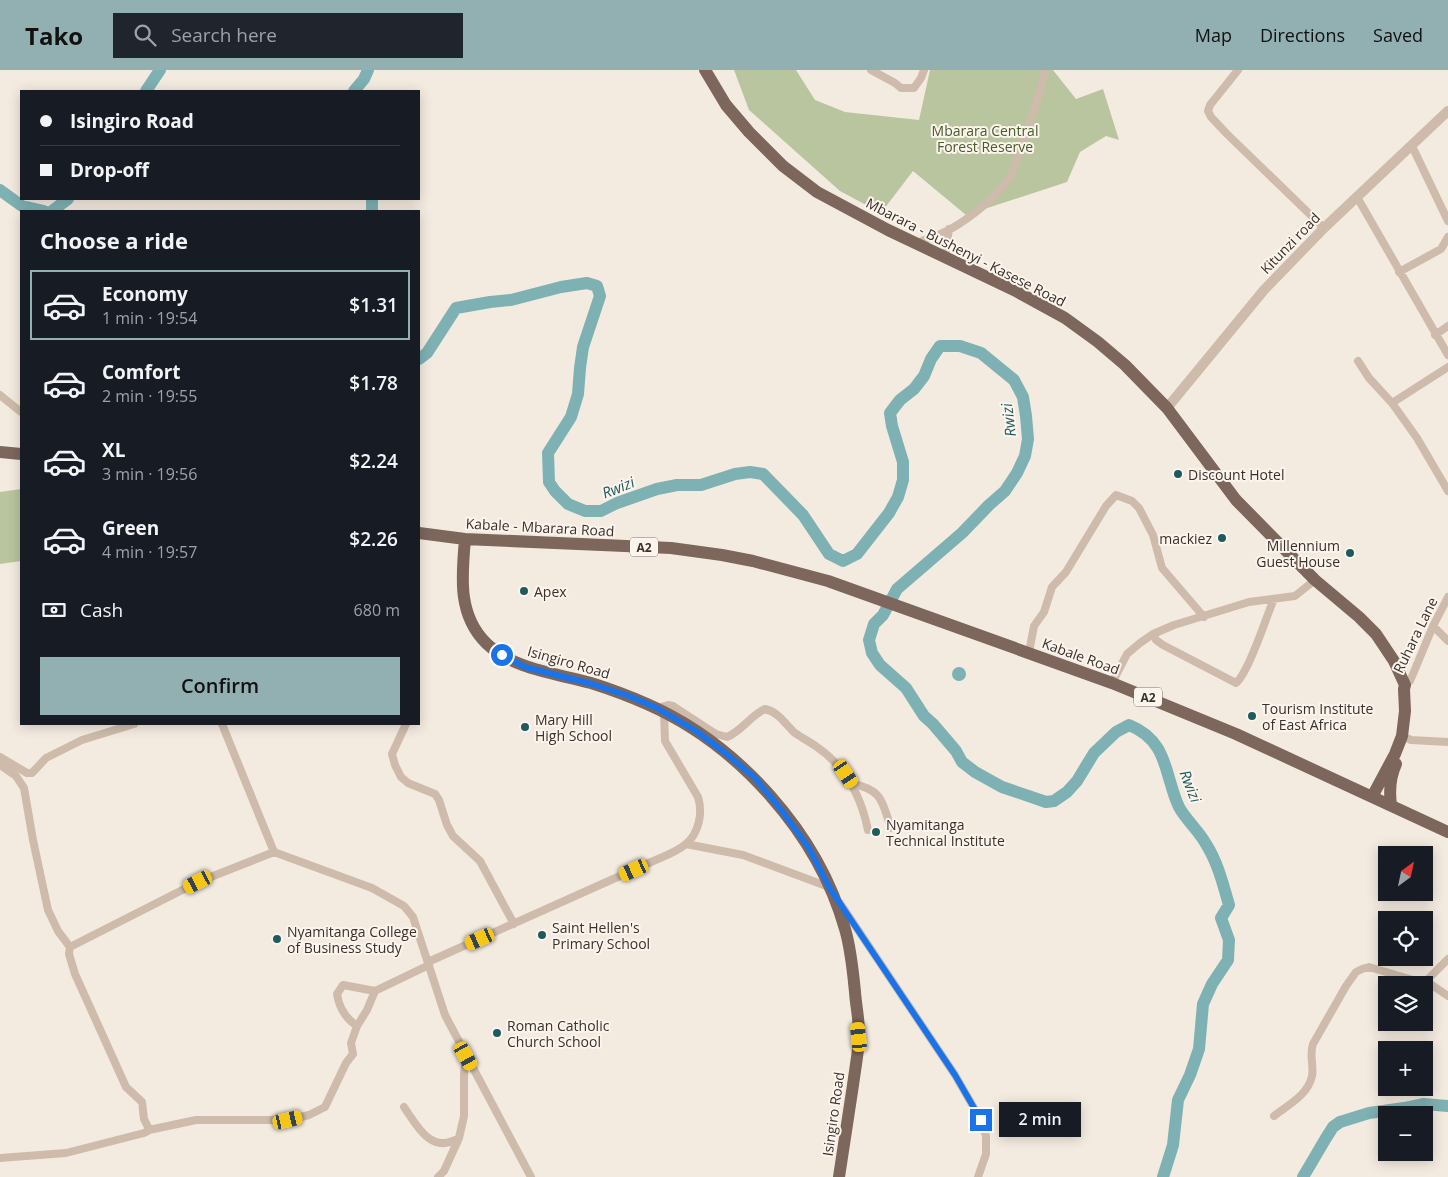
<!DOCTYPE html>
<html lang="en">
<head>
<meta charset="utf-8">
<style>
	:root { --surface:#171b24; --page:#20242c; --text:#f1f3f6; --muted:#9ea1a6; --line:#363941; --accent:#92afb2 }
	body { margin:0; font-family:"Open Sans",sans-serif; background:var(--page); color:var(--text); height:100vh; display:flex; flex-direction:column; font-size:19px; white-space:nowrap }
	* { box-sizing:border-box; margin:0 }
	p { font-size:16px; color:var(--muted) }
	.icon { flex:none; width:28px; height:28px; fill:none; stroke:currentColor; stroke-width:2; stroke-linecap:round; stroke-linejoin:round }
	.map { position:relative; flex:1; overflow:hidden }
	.side { position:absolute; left:20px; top:140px; width:400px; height:515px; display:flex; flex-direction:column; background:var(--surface); border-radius:0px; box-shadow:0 2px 12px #0003 }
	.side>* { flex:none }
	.guide { position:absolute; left:20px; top:20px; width:400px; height:110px; border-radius:0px; box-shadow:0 2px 12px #0003; display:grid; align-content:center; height:110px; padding:0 20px; background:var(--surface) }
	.needle { width:32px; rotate:33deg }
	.fabs { position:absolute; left:1378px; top:776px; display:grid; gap:10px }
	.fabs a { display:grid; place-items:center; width:55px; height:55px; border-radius:0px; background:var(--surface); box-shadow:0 2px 12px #0003; font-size:25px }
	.end { position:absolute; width:22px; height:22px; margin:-11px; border:6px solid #1a73e8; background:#fff; box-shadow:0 0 0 2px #fff }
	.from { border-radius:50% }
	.bubble { position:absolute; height:35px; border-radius:0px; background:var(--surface); box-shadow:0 2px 12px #0003; font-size:16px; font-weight:600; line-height:35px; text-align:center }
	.car { position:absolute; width:15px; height:30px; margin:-15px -8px; border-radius:6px; box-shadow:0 0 4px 1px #0007; background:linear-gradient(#f5c518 24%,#345 0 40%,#f5c518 0 76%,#345 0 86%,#f5c518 0) }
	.guide b { display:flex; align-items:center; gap:18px; height:48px; font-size:19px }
	.guide b+b { border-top:1px solid var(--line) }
	.guide i { width:12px; height:12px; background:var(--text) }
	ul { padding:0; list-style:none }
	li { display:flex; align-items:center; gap:15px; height:70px; margin:0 10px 8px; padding:0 10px; border:2px solid transparent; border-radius:0px }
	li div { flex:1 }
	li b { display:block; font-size:19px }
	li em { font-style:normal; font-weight:600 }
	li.selected { border-color:var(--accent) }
	li>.icon { width:45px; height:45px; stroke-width:1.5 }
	h2 { padding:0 20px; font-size:22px; line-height:60px }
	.pay { display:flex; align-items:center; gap:12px; height:55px; padding:0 20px; font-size:19px }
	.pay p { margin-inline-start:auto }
	.action { display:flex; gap:10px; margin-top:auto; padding:10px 20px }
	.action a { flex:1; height:58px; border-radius:0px; background:var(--accent); color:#111; font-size:20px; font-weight:600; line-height:58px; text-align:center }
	header { display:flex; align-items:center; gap:30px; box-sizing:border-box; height:70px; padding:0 25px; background:var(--accent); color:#111 }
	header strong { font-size:24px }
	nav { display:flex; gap:28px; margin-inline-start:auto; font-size:18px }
	.search { width:350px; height:45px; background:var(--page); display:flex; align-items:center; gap:12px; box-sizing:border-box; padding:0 18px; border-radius:0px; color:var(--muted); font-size:19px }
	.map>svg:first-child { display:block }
	.green { fill:#b8c59f }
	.water { fill:#7eb1b3 }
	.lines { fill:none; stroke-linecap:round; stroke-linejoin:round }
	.river { stroke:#7eb1b3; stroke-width:12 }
	.minor { stroke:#cebbab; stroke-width:8 }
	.tertiary { stroke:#cebbab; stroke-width:10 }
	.primary { stroke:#7d665b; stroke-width:12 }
	.route { stroke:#1a73e8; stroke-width:6 }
	.poi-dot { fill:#1e5b5f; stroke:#fbf5ed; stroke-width:2 }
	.labels { text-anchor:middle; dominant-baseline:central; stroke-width:4; stroke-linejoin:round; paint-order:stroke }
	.shield { fill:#fbf5ed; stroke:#756b65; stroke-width:1 }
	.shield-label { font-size:12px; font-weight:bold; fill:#3b302b }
	.park-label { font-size:14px; fill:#4a5b2d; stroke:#fbf5ed }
	.street-label { font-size:14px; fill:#3b302b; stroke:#fbf5ed }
	.poi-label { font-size:14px; fill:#3b302b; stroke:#fbf5ed; text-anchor:start }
	.water-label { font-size:15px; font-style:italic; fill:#1e5b5f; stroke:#fbf5ed }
</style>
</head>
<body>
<header>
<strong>Tako</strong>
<div class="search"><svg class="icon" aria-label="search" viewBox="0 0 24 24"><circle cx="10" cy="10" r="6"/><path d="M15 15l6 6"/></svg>Search here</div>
<nav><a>Map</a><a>Directions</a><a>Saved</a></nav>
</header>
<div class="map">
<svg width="1448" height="1107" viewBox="0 0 1448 1107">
	<rect width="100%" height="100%" fill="#f4ebe0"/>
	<path class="green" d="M734,0H796L815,30L845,42L919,50L930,0H1053L1076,29L1103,19L1119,70L1106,66L1080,82L1067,112L966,145L913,101L881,143L840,121L749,40Z
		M21,419V491L0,494V422Z"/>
	<path class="water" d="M952 604a7 7 0 1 1 14 0a7 7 0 1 1-14 0Z"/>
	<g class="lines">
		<path class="river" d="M146,21L160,0
			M354,21L364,9L368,0
			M0,120L22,136L44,141
			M372,129V141
			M52,141L68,129
			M419,289L427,283L456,238L490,232L511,230L561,217L587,213L597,216L600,226L583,277L580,298L578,324L571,347L548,383L549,412L555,421L568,434L585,441H601L617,433L657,419L677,415H701L735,404L750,402L763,404L803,445L829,484L843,491L857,484L889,443L898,427L903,410V392L892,356L890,343L900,330L914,319L924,306L931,289L940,276H960L981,283L1014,310L1023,327L1026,346L1028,369L1025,386L1017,403L1005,421L989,435L962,463L897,519L883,545L874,554L869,570L872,583L880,595L906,618L924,646L933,654L956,681L962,692L975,702L1002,717L1046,732L1054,731L1067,722L1077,711L1094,683L1116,662L1129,655C1169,671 1164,705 1179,737C1186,750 1199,761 1206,774C1218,793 1223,814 1229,835L1221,848L1229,870L1228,890L1212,914L1203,934L1199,979L1190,1005L1178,1030L1173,1075L1163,1107
			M1303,1107L1326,1068L1333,1057L1340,1052L1369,1043L1404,1038L1423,1034L1448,1036"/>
		<path class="minor" d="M871,0L895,13L901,18H914L921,8L924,0
			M1238,0L1210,35L1208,41L1211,47L1227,64L1324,158
			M1412,76L1448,151
			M1357,127L1448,285
			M917,173C927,169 939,165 949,160C972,147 995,127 1011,107L1037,32L1045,0
			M945,187L949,159
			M1399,202L1441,179L1448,167
			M1435,265L1448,256
			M1358,291L1369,308L1392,333
			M1448,297L1392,333L1417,368L1448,421
			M0,325L21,342
			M1433,556L1448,571
			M1153,564L1156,570L1163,575L1236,613C1249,602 1266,547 1274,529
			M1029,582L1034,556L1044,542L1052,517L1066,502L1106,436L1116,425L1132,431L1139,438L1153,465L1162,498L1204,547
			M1112,613L1127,584L1140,573L1153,564L1174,555L1249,532L1295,526L1315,510
			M1405,615L1410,611L1413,604L1433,556L1448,527
			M657,638L668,635L673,636L716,664L727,667C742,661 751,645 765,639C779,642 785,654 795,663C802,668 810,672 817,677C846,697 861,726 868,760
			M222,654L274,782L372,818L404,836L413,847L445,945L531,1107
			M406,654L392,684L395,695L401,707L408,713L435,724L439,730L447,755L453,766L480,791L514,854
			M1402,666L1411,670L1448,672
			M0,687L27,703H32L46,688L82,670L134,654
			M0,695L16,706L24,718L33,770L48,840L58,861L70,877L69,884L75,904L126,1017L142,1032L144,1049L149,1059L148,1061L144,1063L66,1083L0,1088
			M853,714C883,720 882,732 891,758
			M686,774L743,785L829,817
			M840,833L955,1005L981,1050L986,1066V1084L978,1107
			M70,877L198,812L274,782
			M428,892L651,792C662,787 677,782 686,774C699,763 703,743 698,727L665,671L664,642
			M1426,911L1448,889
			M357,956L367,940L375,921
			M404,1037C417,1056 431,1085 459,1068
			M1274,1046C1288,1035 1308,1025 1312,1006C1314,995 1309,985 1313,974L1346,916L1356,902L1362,899L1369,897L1413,910L1426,911L1448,926
			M149,1060L196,1050H289L309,1045L325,1037L346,993L353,984L351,973L357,956C345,948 339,937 337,924L343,915L375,921L429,895
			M438,1107L444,1101L459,1068L464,1046V1004L466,986"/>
		<path class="tertiary" d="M1167,338L1264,220L1324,158L1448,41"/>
		<path class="primary" d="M705,0L726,35L749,62L783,96L817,122L888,160L1014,220L1065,248L1098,272L1125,295L1167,338L1236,430L1315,510L1359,547L1376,564L1394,591L1405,615L1404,619L1405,641L1402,666L1395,684L1372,727
			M0,382L21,384
			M419,463L465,469L671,478L722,485L753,491L828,511L1112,613L1236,664L1448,762
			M465,469C462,505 457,544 486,573C514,600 555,603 591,613C610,619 629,626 647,634C738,674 818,763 845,859C851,879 853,902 855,922C856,937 860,954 859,969C858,984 855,1000 853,1015C848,1046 844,1076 839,1107
			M1391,735C1389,720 1390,707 1396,694"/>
	</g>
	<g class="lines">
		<path class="route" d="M502,585L525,597L592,614L629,626L657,638L696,661L724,682L754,707L779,737L809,778L829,817L955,1005L981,1050"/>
	</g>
	<g class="poi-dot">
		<circle cx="1178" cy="404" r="5"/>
		<circle cx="1222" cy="468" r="5"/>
		<circle cx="1350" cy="483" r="5"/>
		<circle cx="524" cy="521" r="5"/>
		<circle cx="1252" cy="646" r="5"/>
		<circle cx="525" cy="657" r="5"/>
		<circle cx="876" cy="762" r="5"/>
		<circle cx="542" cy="865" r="5"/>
		<circle cx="277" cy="869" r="5"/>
		<circle cx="497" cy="963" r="5"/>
	</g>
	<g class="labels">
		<g class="shield">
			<rect x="630" y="467.5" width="28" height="19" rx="4"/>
			<rect x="1134" y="617.5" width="28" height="19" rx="4"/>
		</g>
		<g class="shield-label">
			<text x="644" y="477">A2</text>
			<text x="1148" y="627">A2</text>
		</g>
		<g class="park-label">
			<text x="985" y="60">Mbarara Central<tspan x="985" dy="16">Forest Reserve</tspan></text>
		</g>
		<g class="street-label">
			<text transform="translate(1290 173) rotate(-46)">Kitunzi road</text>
			<text transform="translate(966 182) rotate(27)">Mbarara - Bushenyi - Kasese Road</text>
			<text transform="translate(540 457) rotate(3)">Kabale - Mbarara Road</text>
			<text transform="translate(1415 565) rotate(-64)">Ruhara Lane</text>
			<text transform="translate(1081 586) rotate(20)">Kabale Road</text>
			<text transform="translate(569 592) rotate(16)">Isingiro Road</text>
			<text transform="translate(833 1044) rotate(-82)">Isingiro Road</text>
		</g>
		<g class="poi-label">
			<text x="1188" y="404">Discount Hotel</text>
			<text x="1212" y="468" text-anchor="end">mackiez</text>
			<text x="1340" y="475" text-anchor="end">Millennium<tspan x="1340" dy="16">Guest House</tspan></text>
			<text x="534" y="521">Apex</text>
			<text x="1262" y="638">Tourism Institute<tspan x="1262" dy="16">of East Africa</tspan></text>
			<text x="535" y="649">Mary Hill<tspan x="535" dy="16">High School</tspan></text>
			<text x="886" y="754">Nyamitanga<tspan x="886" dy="16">Technical Institute</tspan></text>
			<text x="552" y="857">Saint Hellen's<tspan x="552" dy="16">Primary School</tspan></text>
			<text x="287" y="861">Nyamitanga College<tspan x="287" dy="16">of Business Study</tspan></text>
			<text x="507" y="955">Roman Catholic<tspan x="507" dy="16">Church School</tspan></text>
		</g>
		<g class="water-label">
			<text transform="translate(1008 350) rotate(-97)">Rwizi</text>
			<text transform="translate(618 417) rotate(-22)">Rwizi</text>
			<text transform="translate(1191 716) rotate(68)">Rwizi</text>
		</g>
	</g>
</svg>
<div class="fabs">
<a><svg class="needle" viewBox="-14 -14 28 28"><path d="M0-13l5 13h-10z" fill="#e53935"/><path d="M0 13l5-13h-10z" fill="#9ea1a6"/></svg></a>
<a><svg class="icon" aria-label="locate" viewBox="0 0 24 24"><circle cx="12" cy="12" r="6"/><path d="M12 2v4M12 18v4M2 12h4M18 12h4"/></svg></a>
<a><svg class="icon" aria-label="layers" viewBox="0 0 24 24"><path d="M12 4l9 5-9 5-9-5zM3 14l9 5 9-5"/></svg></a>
<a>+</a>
<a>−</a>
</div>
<i class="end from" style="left:502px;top:585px"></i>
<i class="end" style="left:981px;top:1050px"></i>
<div class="bubble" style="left:999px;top:1032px;width:82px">2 min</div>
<i class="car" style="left:846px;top:704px;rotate:146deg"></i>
<i class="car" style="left:634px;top:800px;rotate:246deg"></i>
<i class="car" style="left:198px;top:812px;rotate:243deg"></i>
<i class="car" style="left:480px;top:869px;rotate:246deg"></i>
<i class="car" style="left:859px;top:967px;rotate:354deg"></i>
<i class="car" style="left:466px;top:986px;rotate:151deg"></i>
<i class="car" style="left:288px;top:1050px;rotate:77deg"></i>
<div class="guide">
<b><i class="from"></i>Isingiro Road</b>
<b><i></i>Drop-off</b>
</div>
<section class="side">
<h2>Choose a ride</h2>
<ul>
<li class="selected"><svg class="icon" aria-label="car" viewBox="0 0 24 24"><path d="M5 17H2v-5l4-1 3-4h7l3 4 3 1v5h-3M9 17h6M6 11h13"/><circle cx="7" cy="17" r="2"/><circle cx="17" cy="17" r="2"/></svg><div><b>Economy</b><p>1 min · 19:54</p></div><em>$1.31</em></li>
<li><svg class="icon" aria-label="car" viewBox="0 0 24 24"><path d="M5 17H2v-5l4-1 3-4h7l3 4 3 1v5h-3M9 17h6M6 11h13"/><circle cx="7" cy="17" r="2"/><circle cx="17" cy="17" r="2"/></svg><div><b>Comfort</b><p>2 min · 19:55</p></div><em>$1.78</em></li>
<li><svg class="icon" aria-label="car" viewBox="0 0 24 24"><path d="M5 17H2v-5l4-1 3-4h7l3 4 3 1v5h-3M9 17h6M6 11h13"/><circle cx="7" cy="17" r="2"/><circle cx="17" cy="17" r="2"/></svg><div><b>XL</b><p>3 min · 19:56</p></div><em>$2.24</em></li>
<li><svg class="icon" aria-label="car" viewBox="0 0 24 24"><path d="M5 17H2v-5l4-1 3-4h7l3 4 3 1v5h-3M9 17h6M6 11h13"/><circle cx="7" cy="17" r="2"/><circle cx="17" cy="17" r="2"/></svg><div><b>Green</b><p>4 min · 19:57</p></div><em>$2.26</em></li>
</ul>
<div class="pay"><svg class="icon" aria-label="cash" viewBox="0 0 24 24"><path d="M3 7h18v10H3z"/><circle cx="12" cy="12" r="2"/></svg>Cash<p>680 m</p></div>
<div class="action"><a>Confirm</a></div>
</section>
</div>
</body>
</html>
